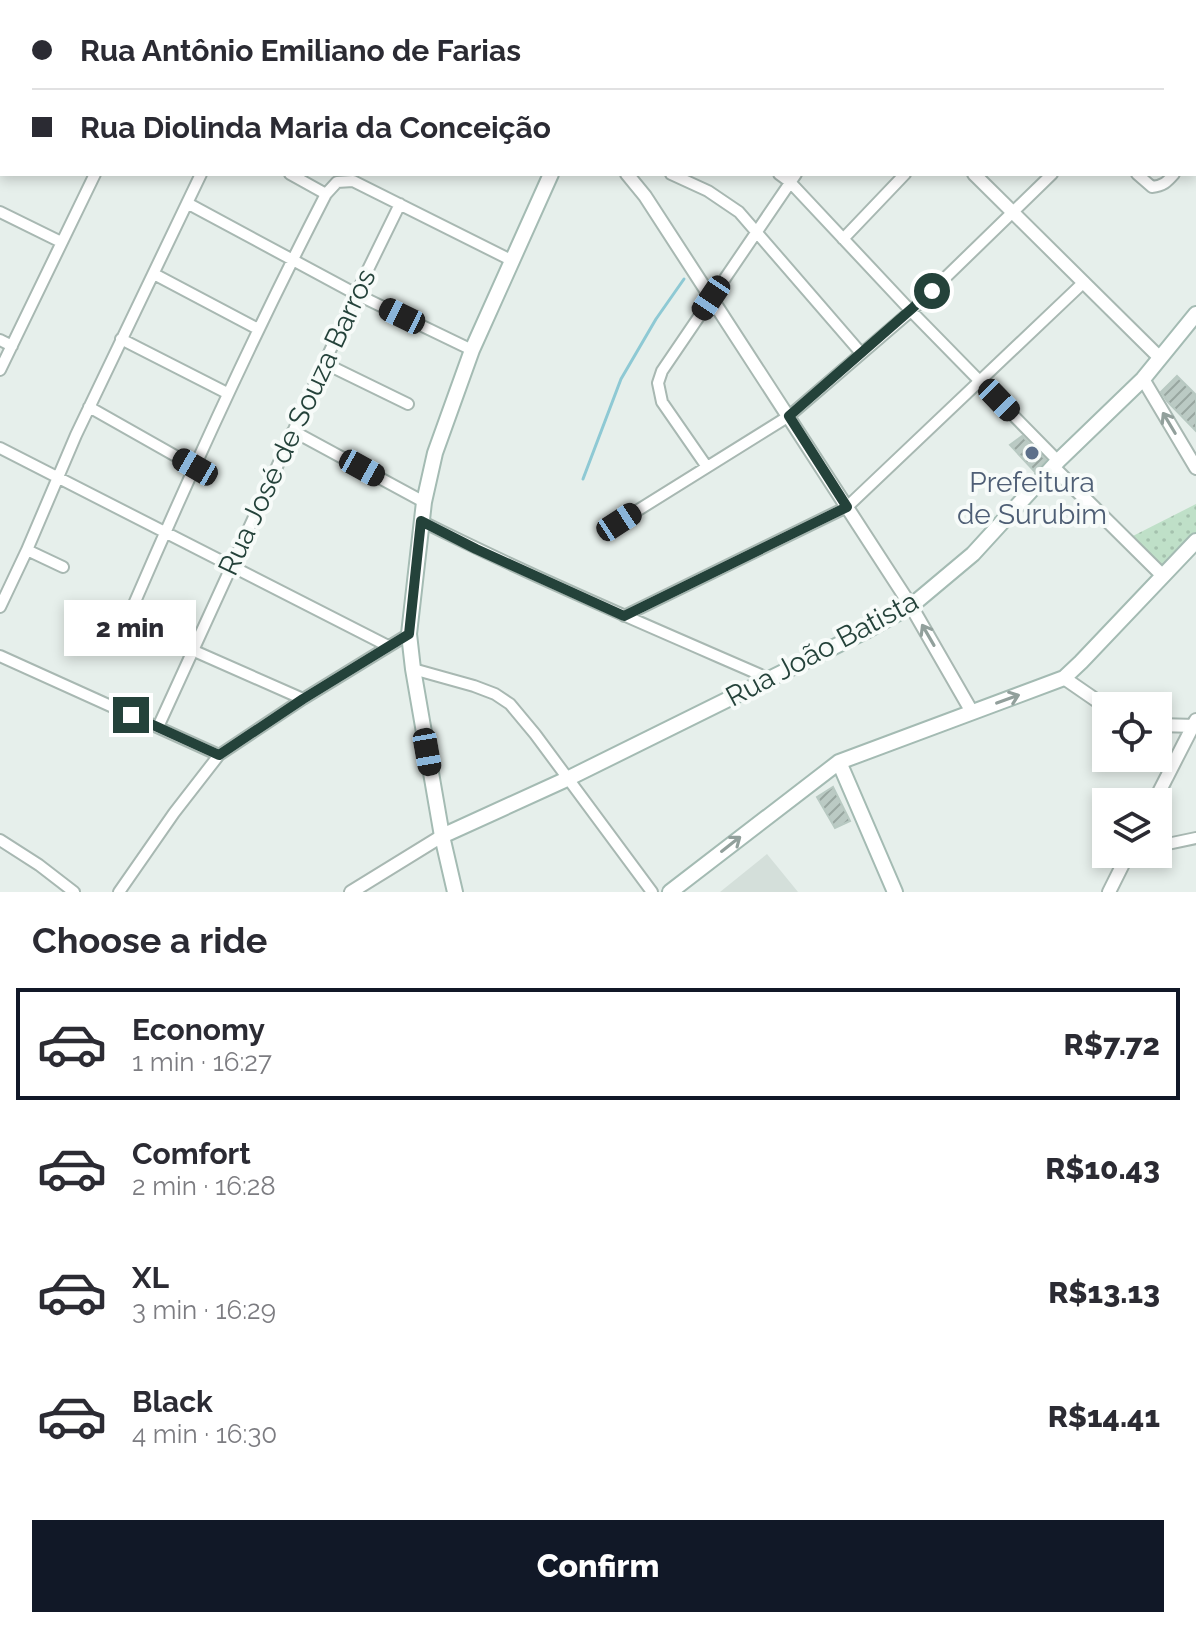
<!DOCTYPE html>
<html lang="en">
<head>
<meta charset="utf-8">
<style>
	:root { --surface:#fff; --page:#f7f7f7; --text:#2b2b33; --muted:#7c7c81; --line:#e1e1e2; --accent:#111827 }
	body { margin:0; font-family:Raleway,sans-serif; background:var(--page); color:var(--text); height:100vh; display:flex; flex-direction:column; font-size:30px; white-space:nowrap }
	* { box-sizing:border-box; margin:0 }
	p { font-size:26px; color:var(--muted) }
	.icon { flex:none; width:44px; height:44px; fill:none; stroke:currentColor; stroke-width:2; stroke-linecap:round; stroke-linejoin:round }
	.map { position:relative; height:892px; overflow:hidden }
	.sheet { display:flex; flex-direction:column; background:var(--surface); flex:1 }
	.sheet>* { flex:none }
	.banner { position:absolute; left:0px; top:0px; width:1196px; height:176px; box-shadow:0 4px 12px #0003; display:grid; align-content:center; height:176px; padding:0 32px; background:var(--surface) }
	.buttons { position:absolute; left:1092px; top:692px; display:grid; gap:16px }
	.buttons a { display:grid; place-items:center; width:80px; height:80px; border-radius:0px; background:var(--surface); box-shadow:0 4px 12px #0003; font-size:40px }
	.end { position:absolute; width:36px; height:36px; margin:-18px; border:10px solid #24423a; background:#fff; box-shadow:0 0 0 4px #fff }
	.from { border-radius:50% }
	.bubble { position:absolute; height:56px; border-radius:0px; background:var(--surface); box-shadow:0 4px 12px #0003; font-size:26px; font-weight:800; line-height:56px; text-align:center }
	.car { position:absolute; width:24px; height:48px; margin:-24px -12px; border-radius:10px; box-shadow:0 0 6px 2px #0007; background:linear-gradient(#222 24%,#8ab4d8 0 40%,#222 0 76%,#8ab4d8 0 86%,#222 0) }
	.banner b { display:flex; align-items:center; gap:28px; height:76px; font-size:30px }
	.banner b+b { border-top:2px solid var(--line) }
	.banner i { width:20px; height:20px; background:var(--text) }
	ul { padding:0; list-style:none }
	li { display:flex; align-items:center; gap:24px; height:112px; margin:0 16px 12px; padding:0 16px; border:4px solid transparent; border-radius:0px }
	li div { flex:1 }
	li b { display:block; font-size:30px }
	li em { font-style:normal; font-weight:800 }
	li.current { border-color:var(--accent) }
	li>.icon { width:72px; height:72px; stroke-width:1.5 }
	h2 { padding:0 32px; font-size:36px; line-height:96px }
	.primary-button { display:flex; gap:16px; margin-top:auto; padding:16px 32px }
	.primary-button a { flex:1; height:92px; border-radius:0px; background:var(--accent); color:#fff; font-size:32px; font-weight:800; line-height:92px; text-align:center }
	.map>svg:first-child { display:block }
	.built { fill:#d4dfda }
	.park { fill:url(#park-dots) }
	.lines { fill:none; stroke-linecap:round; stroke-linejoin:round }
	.stream { stroke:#8ec9d4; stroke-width:3 }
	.building { fill:url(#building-hatch); stroke:#b8c9c2; stroke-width:2 }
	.minor-casing { stroke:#a8b8b2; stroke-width:14 }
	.tertiary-casing { stroke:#a8b8b2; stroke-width:16 }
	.secondary-casing { stroke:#a4bbb3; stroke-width:18 }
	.minor { stroke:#fff; stroke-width:10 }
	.tertiary { stroke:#fff; stroke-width:12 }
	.secondary { stroke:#fff; stroke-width:14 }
	.oneway { stroke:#92a09c }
	.route { stroke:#24423a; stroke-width:10 }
	.service-dot { fill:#5c6f8a; stroke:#f7fbf9; stroke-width:3 }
	.labels { text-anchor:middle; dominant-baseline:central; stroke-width:8; stroke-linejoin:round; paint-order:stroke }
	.street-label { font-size:28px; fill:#24423a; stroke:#f7fbf9 }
	.service-label { font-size:28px; fill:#4e5e75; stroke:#f7fbf9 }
</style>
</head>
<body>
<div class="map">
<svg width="1196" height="892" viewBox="0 0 1196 892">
	<defs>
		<pattern id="park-dots" width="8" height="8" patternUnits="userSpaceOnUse" patternTransform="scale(2)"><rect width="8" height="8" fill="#bfe0c8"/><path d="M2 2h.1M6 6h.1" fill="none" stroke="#a4c1ad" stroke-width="1.8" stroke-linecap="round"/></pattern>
		<pattern id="building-hatch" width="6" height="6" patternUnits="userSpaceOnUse" patternTransform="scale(2)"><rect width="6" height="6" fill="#bbcac4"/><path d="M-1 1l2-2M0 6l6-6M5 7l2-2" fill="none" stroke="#98a6a0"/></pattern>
	</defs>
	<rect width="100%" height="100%" fill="#e6efeb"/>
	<path class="built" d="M767,854L798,892H720Z"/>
	<path class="park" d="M1196,504V536L1162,571L1129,538Z"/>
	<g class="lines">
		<path class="stream" d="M583,479L621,379L656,319L684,279"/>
	</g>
	<path class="building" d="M1177,376L1196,395V431L1167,401L1161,392Z
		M1022,436L1046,460L1035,472L1010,445Z
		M833,787L850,821L835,828L817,797Z"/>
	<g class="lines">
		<g class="minor-casing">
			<path id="minor" d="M946,0L948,2
				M1067,0L1069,2
				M94,2L95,0
				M179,2L180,0
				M719,2L720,0
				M1082,2L1084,0
				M1194,34L1196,32
				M1194,81L1196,83
				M0,83L2,84
				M1194,150L1196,147
				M290,174L326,194
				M671,174L708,191L739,212L861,353
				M779,174L790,182L911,311L1058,461
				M1137,174L1152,187C1163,186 1167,182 1174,174
				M187,203L356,294L472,350
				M0,212L61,242
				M843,239L905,174
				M154,274L258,329
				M121,339L227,393
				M0,340L12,346
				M324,363L408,404
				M0,370L95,174
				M89,407L195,467
				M293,431L424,502
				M0,448L388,646
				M707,467L662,402L658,383L662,371L796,174
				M421,521C535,578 653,628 770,679
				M619,522L789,416L911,311L1052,174
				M27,550L63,567
				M134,604C194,465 257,328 326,194L337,182L353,181L511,260
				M0,607L27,550L76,435L201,174
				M624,616L847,507L1084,282
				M192,650L303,699
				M0,656L219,755
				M413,669L474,686L495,694L510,704L535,734L652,892
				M158,727L356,294L400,204
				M0,840L39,865L74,892
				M1158,846L1196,838
				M119,892L174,813L219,755L303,699L409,634"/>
		</g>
		<g class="tertiary-casing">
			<path id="tertiary" d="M794,0L796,2
				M627,174L645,196L911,606L972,712
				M974,174L1159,357
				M1143,379L1196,468
				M1053,467L1163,576
				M1064,678L1106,707
				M1158,725L1196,726
				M1154,802L1196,720
				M351,892L442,836
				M1109,892L1128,854"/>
		</g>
		<g class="secondary-casing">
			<path id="secondary" d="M637,2L638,0
				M839,762L895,892
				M442,836L567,779L868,630L911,606L973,554L1058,461L1143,379L1196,314
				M455,892L442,836L413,669L409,634L424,502L435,453L472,350L551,174
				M670,892L839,762L1064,678L1081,662L1196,541"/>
		</g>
		<use href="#minor" class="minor"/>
		<use href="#tertiary" class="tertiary"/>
		<use href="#secondary" class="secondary"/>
	</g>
	<defs><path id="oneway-shaft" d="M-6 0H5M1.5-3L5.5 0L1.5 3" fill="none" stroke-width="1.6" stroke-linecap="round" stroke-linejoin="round" transform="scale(2)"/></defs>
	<g class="oneway">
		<use href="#oneway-shaft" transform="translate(1169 423) rotate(-121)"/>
		<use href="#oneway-shaft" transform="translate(928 635) rotate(-120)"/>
		<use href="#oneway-shaft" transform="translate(1008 699) rotate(-20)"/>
		<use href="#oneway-shaft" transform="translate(731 844) rotate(-38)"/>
	</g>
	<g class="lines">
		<path class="route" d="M131,715L219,755L303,699L409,634L421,521L476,549L624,616L847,507L789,416L932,291"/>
	</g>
	<circle class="service-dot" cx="1032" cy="453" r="8"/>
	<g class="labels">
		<g class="street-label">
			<text transform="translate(297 422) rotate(-65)">Rua José de Souza Barros</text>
			<text transform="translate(822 649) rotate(-28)">Rua João Batista</text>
		</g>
		<g class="service-label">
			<text x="1032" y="482">Prefeitura<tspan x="1032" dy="32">de Surubim</tspan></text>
		</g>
	</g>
</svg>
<div class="buttons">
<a><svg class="icon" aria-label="locate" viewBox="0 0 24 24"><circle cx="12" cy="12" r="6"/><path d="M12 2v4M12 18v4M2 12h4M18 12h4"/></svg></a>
<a><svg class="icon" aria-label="layers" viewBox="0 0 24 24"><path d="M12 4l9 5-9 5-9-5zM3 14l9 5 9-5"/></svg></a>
</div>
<i class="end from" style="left:932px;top:291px"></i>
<i class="end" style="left:131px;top:715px"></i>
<div class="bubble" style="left:64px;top:600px;width:132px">2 min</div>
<i class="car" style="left:711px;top:298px;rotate:214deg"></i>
<i class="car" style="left:402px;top:316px;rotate:296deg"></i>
<i class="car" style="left:999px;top:400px;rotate:136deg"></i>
<i class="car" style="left:195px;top:467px;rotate:300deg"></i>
<i class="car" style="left:362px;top:468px;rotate:119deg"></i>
<i class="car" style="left:619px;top:522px;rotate:57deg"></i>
<i class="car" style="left:427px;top:752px;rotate:170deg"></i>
<div class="banner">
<b><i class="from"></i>Rua Antônio Emiliano de Farias</b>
<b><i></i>Rua Diolinda Maria da Conceição</b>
</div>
</div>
<section class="sheet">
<h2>Choose a ride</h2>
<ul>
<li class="current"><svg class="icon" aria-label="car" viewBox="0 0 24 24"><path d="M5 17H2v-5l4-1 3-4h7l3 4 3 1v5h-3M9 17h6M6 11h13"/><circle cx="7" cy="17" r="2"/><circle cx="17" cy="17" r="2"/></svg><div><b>Economy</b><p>1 min · 16:27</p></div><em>R$7.72</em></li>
<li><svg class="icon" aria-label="car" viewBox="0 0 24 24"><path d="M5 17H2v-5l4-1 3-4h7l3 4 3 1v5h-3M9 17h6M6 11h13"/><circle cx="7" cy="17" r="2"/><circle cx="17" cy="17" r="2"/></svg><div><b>Comfort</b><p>2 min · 16:28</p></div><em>R$10.43</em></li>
<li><svg class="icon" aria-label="car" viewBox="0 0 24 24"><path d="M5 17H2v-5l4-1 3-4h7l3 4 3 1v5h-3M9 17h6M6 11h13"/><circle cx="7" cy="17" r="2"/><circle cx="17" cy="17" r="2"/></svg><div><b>XL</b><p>3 min · 16:29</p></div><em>R$13.13</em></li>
<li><svg class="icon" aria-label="car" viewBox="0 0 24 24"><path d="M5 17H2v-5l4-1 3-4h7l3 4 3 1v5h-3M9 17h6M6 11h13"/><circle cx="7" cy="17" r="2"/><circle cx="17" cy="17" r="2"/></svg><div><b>Black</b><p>4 min · 16:30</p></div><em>R$14.41</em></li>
</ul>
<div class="primary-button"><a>Confirm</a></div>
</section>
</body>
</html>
